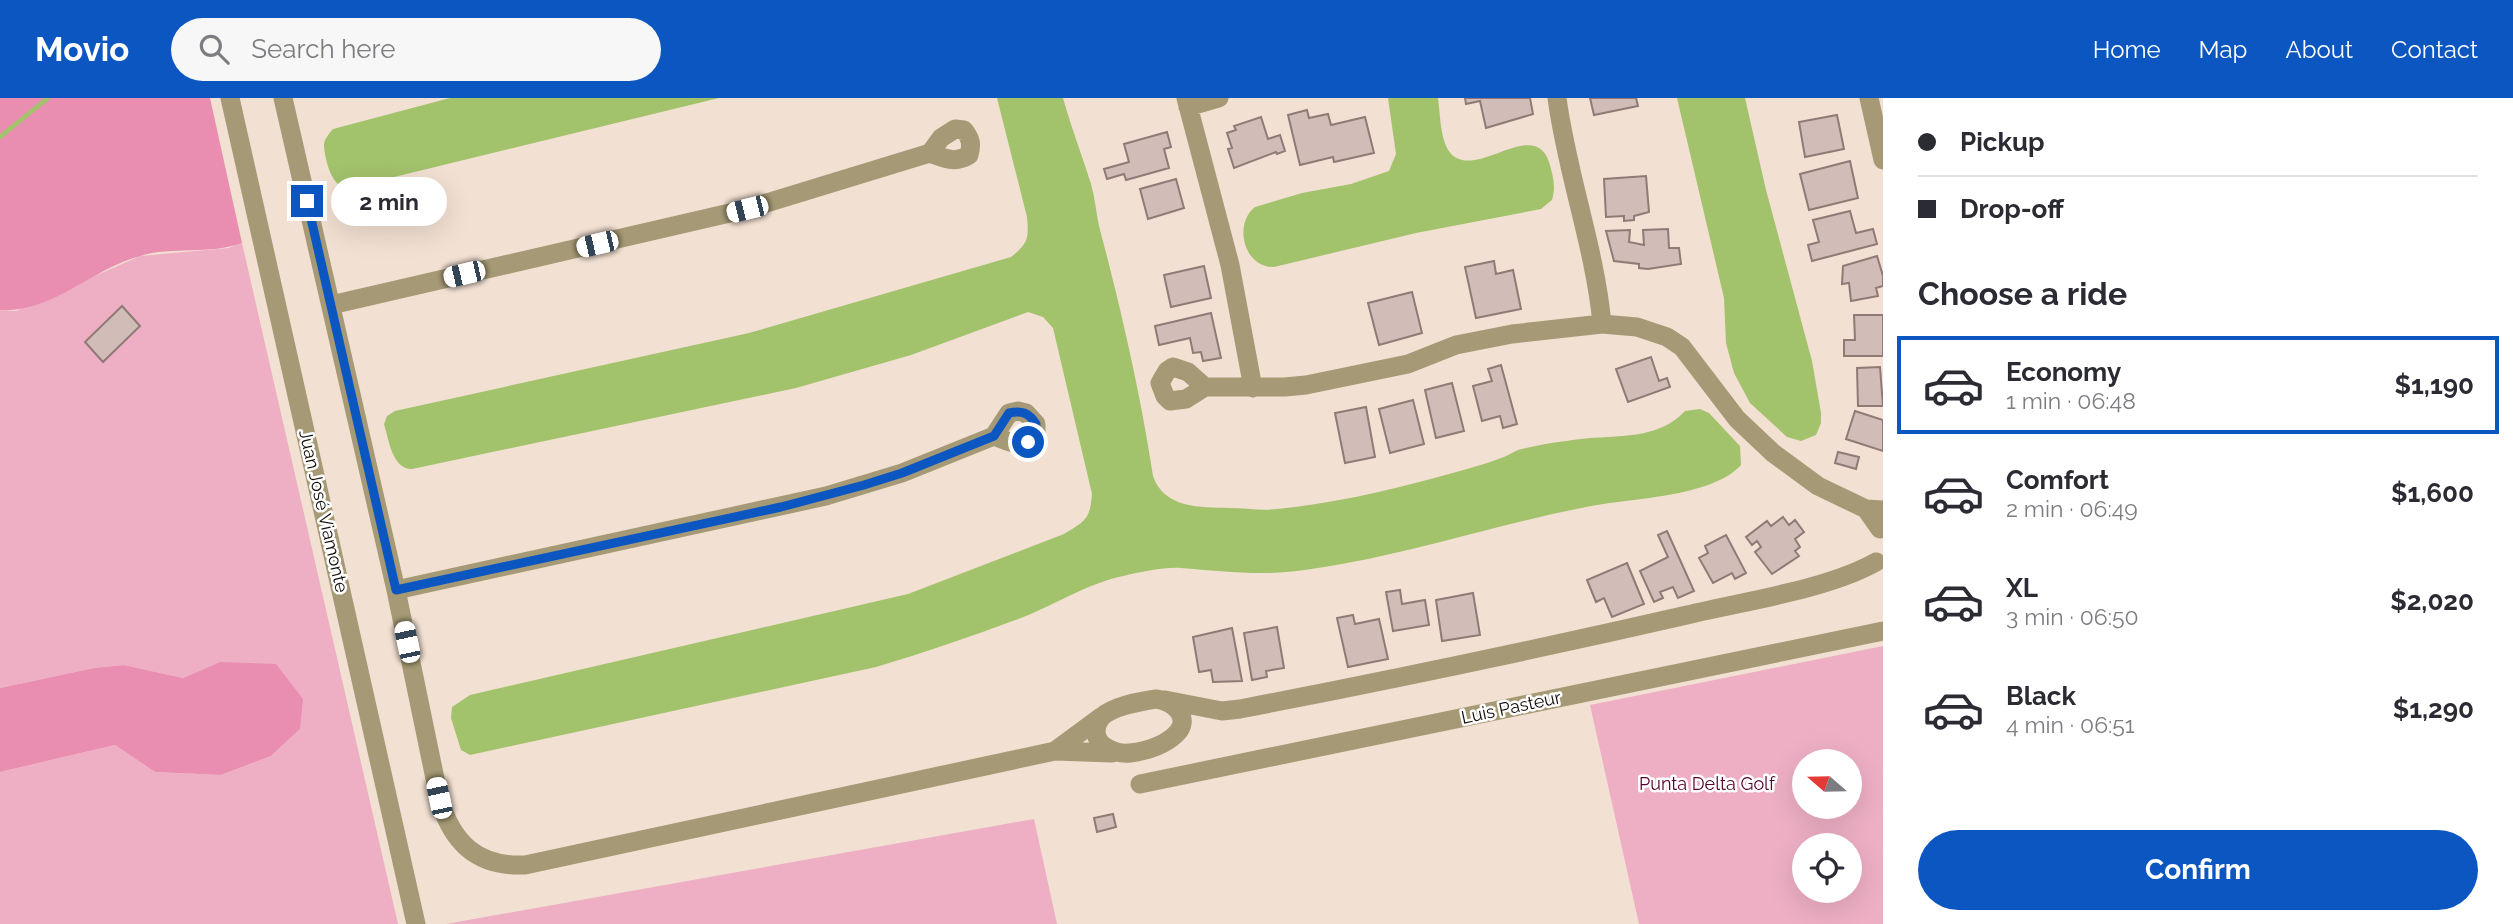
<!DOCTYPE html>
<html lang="en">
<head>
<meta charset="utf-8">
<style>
	:root { --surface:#fff; --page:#f7f7f7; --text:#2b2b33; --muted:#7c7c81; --line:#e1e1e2; --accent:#0c56c1 }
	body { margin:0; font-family:Raleway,sans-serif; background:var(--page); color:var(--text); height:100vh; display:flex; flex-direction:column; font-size:26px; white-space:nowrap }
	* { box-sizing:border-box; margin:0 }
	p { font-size:23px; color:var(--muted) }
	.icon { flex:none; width:38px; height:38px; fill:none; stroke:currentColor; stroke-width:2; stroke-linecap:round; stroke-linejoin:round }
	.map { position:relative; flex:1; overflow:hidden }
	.details { display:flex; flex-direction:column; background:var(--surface); width:630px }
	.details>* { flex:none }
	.guide { display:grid; align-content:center; height:154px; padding:0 35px; background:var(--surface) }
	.needle { width:46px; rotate:290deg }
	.fabs { position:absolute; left:1792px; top:651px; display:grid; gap:14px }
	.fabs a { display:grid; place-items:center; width:70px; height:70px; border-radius:50%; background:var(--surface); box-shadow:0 7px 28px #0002; font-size:35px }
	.end { position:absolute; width:32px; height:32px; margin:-16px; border:9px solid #0c56c1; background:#fff; box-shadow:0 0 0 4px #fff }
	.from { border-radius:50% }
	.bubble { position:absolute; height:49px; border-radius:24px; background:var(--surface); box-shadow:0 7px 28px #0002; font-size:23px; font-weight:700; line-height:49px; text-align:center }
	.car { position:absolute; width:21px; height:42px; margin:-21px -10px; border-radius:9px; box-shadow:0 0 5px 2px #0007; background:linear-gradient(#fff 24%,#345 0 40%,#fff 0 76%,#345 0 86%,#fff 0) }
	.guide b { display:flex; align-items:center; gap:24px; height:66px; font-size:26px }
	.guide b+b { border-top:2px solid var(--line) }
	.guide i { width:18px; height:18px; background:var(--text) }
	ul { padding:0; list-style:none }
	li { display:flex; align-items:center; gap:21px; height:98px; margin:0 14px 10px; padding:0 21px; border:4px solid transparent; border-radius:0px }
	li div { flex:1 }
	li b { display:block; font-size:26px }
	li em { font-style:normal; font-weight:700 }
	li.selected { border-color:var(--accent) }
	li>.icon { width:63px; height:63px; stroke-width:1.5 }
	h2 { padding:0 35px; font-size:32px; line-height:84px }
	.button { display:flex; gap:14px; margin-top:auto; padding:14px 35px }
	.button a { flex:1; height:80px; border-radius:42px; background:var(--accent); color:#fff; font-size:28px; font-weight:700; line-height:80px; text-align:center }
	header { display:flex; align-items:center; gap:42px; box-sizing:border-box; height:98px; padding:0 35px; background:var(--accent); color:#fff }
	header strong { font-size:33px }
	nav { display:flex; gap:38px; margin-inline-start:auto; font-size:24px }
	.search { width:490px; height:63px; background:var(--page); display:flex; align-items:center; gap:18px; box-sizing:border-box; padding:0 24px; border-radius:38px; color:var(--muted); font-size:26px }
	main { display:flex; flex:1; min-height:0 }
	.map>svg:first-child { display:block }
	.green { fill:#eeafc5; fill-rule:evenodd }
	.forest { fill:#e98eb0 }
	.water { fill:#a3c26c }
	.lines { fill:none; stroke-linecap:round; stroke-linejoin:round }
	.stream { stroke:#a3c26c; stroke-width:4.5 }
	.building { fill:#d2bcb8; stroke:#8f7a76; stroke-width:2 }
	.minor { stroke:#a59a75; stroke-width:19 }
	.route { stroke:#0c56c1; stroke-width:9 }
	.labels { text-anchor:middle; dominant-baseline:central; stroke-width:5; stroke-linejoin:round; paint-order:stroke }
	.street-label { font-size:18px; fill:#140e0a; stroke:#fff }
	.park-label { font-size:18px; fill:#55022e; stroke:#fff }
</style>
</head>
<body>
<header>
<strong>Movio</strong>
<div class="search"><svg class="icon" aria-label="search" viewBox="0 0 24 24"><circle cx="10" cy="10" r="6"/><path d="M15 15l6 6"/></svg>Search here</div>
<nav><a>Home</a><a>Map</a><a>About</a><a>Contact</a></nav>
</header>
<main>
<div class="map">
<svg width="1883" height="826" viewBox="0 0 1883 826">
	<rect width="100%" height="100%" fill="#f2e0d2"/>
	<path class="green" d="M242,145L398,826H0V674L115,647L155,674L221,677L271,658L300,631L220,564L183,580L124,567L94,570L0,590V212L16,213L140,158L228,150Z
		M1883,548V826H1639L1590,607ZM1804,663H1850V709H1804ZM1804,747H1850V793H1804Z
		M1034,721L1057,826H446Z"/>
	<path class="forest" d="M0,0H210L242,145C210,157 173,148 140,158C91,171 53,215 0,212Z
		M220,564L276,566L303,601L300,631L271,658L221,677L155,674L115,647L0,674V590L94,570L124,567L183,580Z"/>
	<path class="water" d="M450,0H719L353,89C352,89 342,88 341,88C330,83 324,57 324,46C325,40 329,36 333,31Z
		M997,0H1063C1071,29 1082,57 1091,86C1095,100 1096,114 1099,128C1121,211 1140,293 1153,378C1164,411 1201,409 1229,410C1245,410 1262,413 1277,411C1331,406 1386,393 1438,379C1460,373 1483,367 1504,359C1509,357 1513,354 1518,352C1536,347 1563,343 1581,341C1616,337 1659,342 1685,313L1700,311L1709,315L1740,348L1741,367C1711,400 1628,400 1586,409C1489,428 1395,461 1297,473C1258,478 1220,473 1181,470C1164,469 1141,474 1123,478C1089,485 1058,505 1026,518C976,537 927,554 876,569L470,657L461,652L451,620L452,609L470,597L908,496L1064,436C1085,423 1090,422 1092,396L1053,230L1043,219L1028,214L911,257L796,290L412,371C392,371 389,342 384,326L387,318L395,313L749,235L1011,159C1028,145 1029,141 1027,119Z
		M1388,0H1438C1440,15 1440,34 1446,48C1467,93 1533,15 1549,64C1553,77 1556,89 1552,102L1541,111L1416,135L1274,169C1244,170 1233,126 1255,109L1302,95L1351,86L1389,73L1396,56Z
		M1677,0H1745L1766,92L1812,263L1821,315V325L1816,337L1801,343L1787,339L1750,305L1734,275L1726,245L1724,200Z"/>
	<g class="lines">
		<path class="stream" d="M0,39L48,0"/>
	</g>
	<path class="building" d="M1465,0H1530L1533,16L1486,30L1480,3L1466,6Z
		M1590,0H1636L1638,8L1594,17Z
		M1307,12L1309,20L1328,16L1331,27L1365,19L1374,55L1334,64L1333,59L1300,67L1288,17Z
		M1837,17L1844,51L1805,59L1799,24Z
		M1261,19L1268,41L1280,37L1285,53L1277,56L1276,54L1234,70L1228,51L1232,50L1227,35L1236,32L1234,28Z
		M1167,34L1171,49L1164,51L1169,70L1126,82L1124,76L1107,81L1104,71L1129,64L1124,46Z
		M1850,63L1858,100L1809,112L1800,76Z
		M1646,78L1649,114L1634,118V122L1624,123V118L1606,119L1604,81Z
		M1176,81L1184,110L1148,121L1140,91Z
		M1850,113L1856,135L1873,131L1877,146L1812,163L1808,147L1819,144L1813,122Z
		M1668,131L1669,150H1679L1681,166L1648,171L1639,170V166L1614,163L1606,133L1630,132L1629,144L1644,147L1643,132Z
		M1877,158L1883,178V188L1876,190L1878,198L1851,203L1849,185L1842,186L1843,168Z
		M1494,163L1496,176L1513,172L1521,211L1476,220L1465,169Z
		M1204,168L1211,200L1171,209L1164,177Z
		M1412,194L1422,235L1379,247L1368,205Z
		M122,208L140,228L103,264L85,244Z
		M1211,215L1221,260L1203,263L1201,254L1193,255L1190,240L1159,247L1155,228Z
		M1854,217H1883V258H1844V242H1855Z
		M1651,259L1659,283L1667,280L1670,289L1628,304L1616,271Z
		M1501,267L1517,326L1503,330L1500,318L1482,323L1473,288L1492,283L1488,271Z
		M1880,269L1883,308H1858L1857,270Z
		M1452,285L1464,333L1436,340L1425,292Z
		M1413,302L1424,346L1390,355L1379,311Z
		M1366,309L1375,359L1345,365L1335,315Z
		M1855,313L1883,322V353L1846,341Z
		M1838,354L1859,359L1856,371L1835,365Z
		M1783,419L1789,427L1795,422L1804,434L1795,441L1800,449L1795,453L1799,458L1772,476L1755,454L1761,449L1757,443L1752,447L1746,439L1767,423L1771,428Z
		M1667,433L1694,493L1678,500L1673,489L1660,494L1663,500L1654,504L1640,473L1668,459L1658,437Z
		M1726,437L1746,475L1735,481L1732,475L1713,485L1699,460L1708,455L1705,448Z
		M1627,465L1644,506L1612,519L1604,500L1596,504L1587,482Z
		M1400,492L1402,506L1425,502L1429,527L1393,533L1386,494Z
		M1473,495L1480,537L1442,543L1436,502Z
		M1353,517L1355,526L1379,521L1388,561L1348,569L1337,520Z
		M1277,529L1284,570L1266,573L1267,579L1252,582L1244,535Z
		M1232,530L1242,583L1213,584L1211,572L1199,574L1193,539Z
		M1113,716L1116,729L1097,734L1094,720Z"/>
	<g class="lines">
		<path class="minor" d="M230,0L416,826
			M283,0L396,492L439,700C452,745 477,769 525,767L1055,653L1112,655
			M1186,0L1230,167L1253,290
			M1557,0C1567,76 1595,150 1602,226
			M1869,0L1883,62
			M1188,9L1219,0
			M955,31L964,32C971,41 972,46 969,57C955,66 944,60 930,55L941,40Z
			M331,207L747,111L930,55
			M1173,269L1188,274L1205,289L1186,301L1170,303L1165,298L1160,285L1167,273Z
			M1205,289H1285L1306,287L1408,266L1456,247L1512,236L1602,226L1637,229L1667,239L1682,249L1737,321L1773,355L1818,388L1866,411
			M1018,313L1026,315L1036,326V335C1021,352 1012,345 994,338L1009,315Z
			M1880,431L1866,411L1883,412
			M396,492L826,398L902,375L994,338
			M1156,601C1174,603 1193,621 1175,637C1163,648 1146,653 1130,655C1111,657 1086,643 1100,621C1109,609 1142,603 1156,601Z
			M1165,602L1222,613L1240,611C1390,582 1538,551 1687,517C1744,503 1826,492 1876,464
			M1055,653L1101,619
			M1140,686L1883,533"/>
	</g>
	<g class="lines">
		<path class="route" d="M307,103L396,492L781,409L864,387L902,375L994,338L1009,315C1022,312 1029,315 1036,326V335L1028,344"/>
	</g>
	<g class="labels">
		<g class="street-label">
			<text transform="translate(324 413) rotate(77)">Juan José Viamonte</text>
			<text transform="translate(1511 609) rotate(-12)">Luis Pasteur</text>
		</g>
		<g class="park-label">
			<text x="1707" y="685">Punta Delta Golf</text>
		</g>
	</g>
</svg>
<div class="fabs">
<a><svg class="needle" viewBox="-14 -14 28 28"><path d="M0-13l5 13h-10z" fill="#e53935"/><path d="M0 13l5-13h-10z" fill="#7c7c81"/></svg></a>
<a><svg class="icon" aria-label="locate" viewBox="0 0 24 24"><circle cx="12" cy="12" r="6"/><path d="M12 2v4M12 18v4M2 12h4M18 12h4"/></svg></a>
</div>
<i class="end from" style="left:1028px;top:344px"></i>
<i class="end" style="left:307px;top:103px"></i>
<div class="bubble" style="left:331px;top:79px;width:116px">2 min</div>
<i class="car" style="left:747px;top:111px;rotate:256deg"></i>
<i class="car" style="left:597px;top:146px;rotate:257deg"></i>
<i class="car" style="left:464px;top:176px;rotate:257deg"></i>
<i class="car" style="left:407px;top:544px;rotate:348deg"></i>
<i class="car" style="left:439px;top:700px;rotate:348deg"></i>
</div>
<section class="details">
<div class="guide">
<b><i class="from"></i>Pickup</b>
<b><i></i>Drop-off</b>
</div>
<h2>Choose a ride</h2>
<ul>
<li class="selected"><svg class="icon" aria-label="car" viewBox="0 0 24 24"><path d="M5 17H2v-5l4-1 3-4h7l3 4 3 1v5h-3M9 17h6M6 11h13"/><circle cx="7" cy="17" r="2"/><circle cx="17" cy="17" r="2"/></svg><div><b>Economy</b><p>1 min · 06:48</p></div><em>$1,190</em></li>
<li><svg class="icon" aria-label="car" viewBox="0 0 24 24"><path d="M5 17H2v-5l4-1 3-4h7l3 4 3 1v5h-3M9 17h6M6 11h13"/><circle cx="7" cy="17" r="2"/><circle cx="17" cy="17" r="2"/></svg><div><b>Comfort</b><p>2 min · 06:49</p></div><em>$1,600</em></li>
<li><svg class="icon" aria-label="car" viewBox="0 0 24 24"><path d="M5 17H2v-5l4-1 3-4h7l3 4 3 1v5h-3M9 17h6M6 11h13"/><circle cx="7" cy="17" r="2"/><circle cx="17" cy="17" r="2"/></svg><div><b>XL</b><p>3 min · 06:50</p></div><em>$2,020</em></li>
<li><svg class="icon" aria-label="car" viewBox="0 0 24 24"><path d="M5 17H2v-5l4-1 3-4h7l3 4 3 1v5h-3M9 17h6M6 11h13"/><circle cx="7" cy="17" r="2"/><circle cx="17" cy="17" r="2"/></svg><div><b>Black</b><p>4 min · 06:51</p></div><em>$1,290</em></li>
</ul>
<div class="button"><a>Confirm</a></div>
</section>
</main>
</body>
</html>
